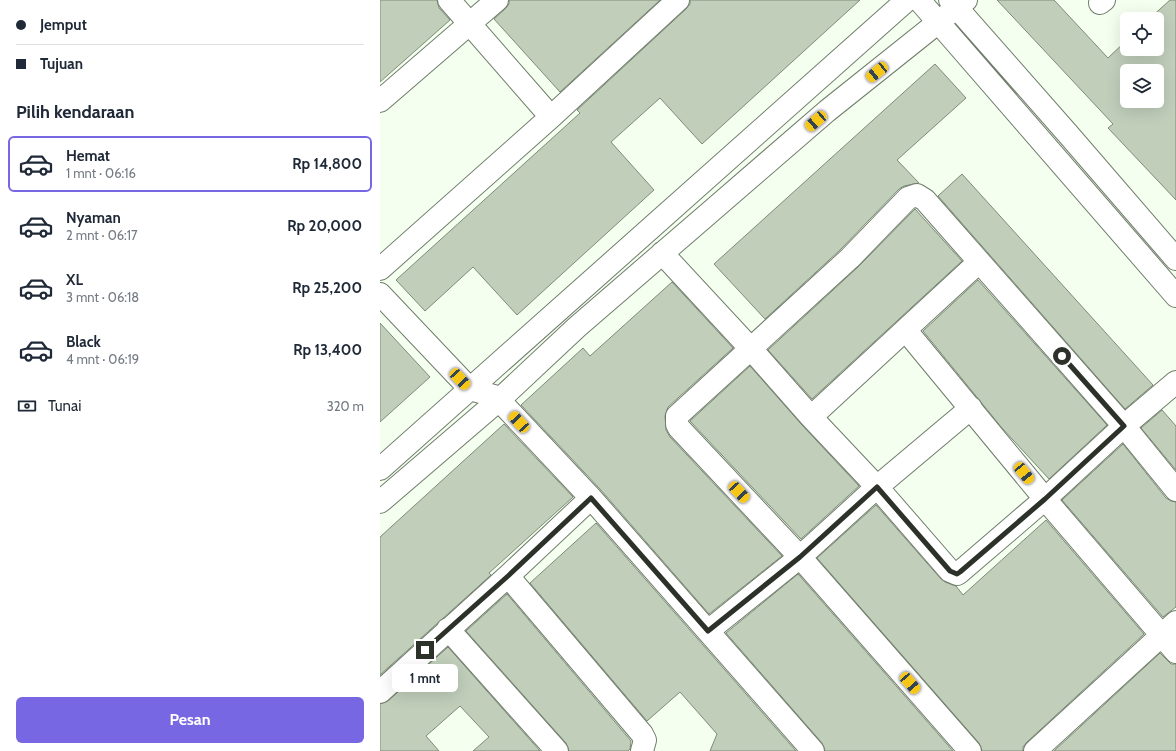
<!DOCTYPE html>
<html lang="id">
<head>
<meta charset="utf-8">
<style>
	:root { --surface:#fff; --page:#f2f2f3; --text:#1f2937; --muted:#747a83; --line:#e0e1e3; --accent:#7867e2 }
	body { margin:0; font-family:Cabin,sans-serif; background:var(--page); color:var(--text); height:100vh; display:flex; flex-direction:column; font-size:15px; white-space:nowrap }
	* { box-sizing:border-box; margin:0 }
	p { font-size:13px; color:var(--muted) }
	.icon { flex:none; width:22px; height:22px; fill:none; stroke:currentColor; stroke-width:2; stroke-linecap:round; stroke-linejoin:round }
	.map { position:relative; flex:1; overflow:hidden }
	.side { display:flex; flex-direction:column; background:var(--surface); width:380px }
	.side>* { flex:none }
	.banner { display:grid; align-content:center; height:88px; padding:0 16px; background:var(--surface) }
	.tools { position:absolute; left:740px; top:12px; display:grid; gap:8px }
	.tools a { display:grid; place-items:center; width:44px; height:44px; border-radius:6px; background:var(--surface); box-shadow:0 4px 16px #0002; font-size:20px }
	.end { position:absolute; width:18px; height:18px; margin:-9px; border:5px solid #2c312a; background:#fff; box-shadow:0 0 0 2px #fff }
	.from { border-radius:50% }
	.bubble { position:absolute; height:28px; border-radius:6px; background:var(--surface); box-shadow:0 4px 16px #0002; font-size:13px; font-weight:800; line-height:28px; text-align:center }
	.car { position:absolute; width:12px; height:24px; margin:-12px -6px; border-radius:5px; box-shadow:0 0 3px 1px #0007; background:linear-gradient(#f5c518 24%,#345 0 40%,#f5c518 0 76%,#345 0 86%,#f5c518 0) }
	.banner b { display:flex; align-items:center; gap:14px; height:38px; font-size:15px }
	.banner b+b { border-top:1px solid var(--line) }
	.banner i { width:10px; height:10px; background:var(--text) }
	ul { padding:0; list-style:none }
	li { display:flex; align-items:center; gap:12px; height:56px; margin:0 8px 6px; padding:0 8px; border:2px solid transparent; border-radius:6px }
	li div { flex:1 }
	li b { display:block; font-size:15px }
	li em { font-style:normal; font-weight:800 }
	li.current { border-color:var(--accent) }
	li>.icon { width:36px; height:36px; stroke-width:1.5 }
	h2 { padding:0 16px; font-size:18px; line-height:48px }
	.pay { display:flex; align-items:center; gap:10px; height:44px; padding:0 16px; font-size:15px }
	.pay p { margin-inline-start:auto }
	.cta { display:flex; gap:8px; margin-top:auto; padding:8px 16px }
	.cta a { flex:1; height:46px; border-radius:6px; background:var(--accent); color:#fff; font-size:16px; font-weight:800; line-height:46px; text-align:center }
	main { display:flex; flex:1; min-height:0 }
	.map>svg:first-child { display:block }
	.building { fill:#c0ceba; stroke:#7f8b79; fill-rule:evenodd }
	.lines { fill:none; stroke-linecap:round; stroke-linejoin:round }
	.minor-casing { stroke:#707d6b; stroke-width:24 }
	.minor { stroke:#fff; stroke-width:22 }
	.route { stroke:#2c312a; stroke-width:5 }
</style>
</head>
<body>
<main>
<section class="side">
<div class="banner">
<b><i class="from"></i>Jemput</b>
<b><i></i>Tujuan</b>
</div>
<h2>Pilih kendaraan</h2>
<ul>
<li class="current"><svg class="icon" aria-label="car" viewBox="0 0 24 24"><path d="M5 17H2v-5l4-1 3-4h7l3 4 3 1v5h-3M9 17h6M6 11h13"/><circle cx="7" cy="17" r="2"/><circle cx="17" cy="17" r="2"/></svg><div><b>Hemat</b><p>1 mnt · 06:16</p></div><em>Rp 14,800</em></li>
<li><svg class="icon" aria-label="car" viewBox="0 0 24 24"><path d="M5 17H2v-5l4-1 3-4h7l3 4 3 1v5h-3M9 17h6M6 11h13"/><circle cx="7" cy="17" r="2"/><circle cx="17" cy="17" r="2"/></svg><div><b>Nyaman</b><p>2 mnt · 06:17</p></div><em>Rp 20,000</em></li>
<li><svg class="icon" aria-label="car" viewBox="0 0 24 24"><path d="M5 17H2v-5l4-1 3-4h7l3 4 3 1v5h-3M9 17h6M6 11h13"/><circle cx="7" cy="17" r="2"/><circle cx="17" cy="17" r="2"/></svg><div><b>XL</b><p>3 mnt · 06:18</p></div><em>Rp 25,200</em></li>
<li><svg class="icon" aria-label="car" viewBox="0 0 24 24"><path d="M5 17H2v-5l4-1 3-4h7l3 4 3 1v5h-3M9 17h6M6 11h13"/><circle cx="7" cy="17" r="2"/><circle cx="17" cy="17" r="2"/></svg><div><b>Black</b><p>4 mnt · 06:19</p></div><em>Rp 13,400</em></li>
</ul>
<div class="pay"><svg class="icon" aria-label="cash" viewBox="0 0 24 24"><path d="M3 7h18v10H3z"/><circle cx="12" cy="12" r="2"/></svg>Tunai<p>320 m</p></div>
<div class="cta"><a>Pesan</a></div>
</section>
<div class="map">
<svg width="796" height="751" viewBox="0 0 796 751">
	<rect width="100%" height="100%" fill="#f4ffef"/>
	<path class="building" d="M0,0H57L59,8L70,20L0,82Z
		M129,0H280L180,92L114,19L125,9L129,4Z
		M310,0H480L322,144L280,98L231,142L274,190L137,315L93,267L45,311L16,280L200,113L197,110L306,9L310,4Z
		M617,0H674L728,58L747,40V49H777V19H769L790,0H796V200L728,128L733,124ZM747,71H777V101H747Z
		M555,64L586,98L517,160L539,183L524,186L519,189L461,249L385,319L334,264Z
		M582,174L773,385L745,409L558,196Z
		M535,209L582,261L432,399L388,350L478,267Z
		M598,280L727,425L669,479L622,428L543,331Z
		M292,282L353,348L288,407L285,416L286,430L290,437L402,556L329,614L220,489L141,405L203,348L210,356Z
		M0,323L50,377L0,422Z
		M370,366L422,425L479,486L421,539L310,421Z
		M782,410L796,426V470L761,428Z
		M124,424L193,497L109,573L111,575L0,675V537Z
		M743,444L786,498L791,501L796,502V607L783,617L682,500Z
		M496,505L561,579L565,582L576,586L583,595L666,520L764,634L647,742L643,747V751H602L599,743L437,558Z
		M216,523L416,751H330L337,734L300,692L267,721L150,583Z
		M418,574L573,751H445L442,743L346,633Z
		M127,594L251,741L250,749L248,751H189L186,743L86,631Z
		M68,647L160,751H93L109,737L80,706L46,736L59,751H0V704L8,701Z
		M780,653L791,664H796V751H674Z"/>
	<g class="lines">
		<g class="minor-casing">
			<path id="minor" d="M69,0L171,117
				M539,0L796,296
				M570,0L688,134L796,259
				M720,3L724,0
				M0,101L117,0
				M282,253L371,349L431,417L497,487L570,571L577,574L580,572L665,499L744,426L796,382
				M0,269L171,117L298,0
				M0,294L90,389L114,396L119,400L211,498L433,751
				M524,331L599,262
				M431,417L523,332L528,333L665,499L796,652
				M0,469L527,0
				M0,502L119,400L197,327L336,207L447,111L586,0
				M128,576L262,734L265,740L262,751
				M68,629L177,751
				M328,631L420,557L497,487L591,408
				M0,692L128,576L211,498
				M590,751L420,557L299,428L297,424V416L470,258L528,198L537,195L545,200L744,426L796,490
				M655,751L796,622"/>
		</g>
		<use href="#minor" class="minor"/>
	</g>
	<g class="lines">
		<path class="route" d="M45,650L128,576L211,498L328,631L420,557L497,487L570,571L577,574L580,572L665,499L744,426L682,356"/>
	</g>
</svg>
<div class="tools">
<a><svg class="icon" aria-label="locate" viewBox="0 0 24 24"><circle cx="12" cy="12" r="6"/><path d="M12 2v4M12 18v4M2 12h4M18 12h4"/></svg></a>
<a><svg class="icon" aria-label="layers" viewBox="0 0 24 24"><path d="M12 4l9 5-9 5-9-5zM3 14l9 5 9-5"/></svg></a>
</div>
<i class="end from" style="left:682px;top:356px"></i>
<i class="end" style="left:45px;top:650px"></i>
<div class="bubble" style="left:12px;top:664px;width:66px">1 mnt</div>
<i class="car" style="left:497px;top:72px;rotate:231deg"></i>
<i class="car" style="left:436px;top:121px;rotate:229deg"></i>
<i class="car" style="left:80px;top:379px;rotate:137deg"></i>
<i class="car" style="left:139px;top:422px;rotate:317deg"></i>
<i class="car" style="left:644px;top:473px;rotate:141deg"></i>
<i class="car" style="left:359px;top:492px;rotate:137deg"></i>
<i class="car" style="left:530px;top:683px;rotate:139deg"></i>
</div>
</main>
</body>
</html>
